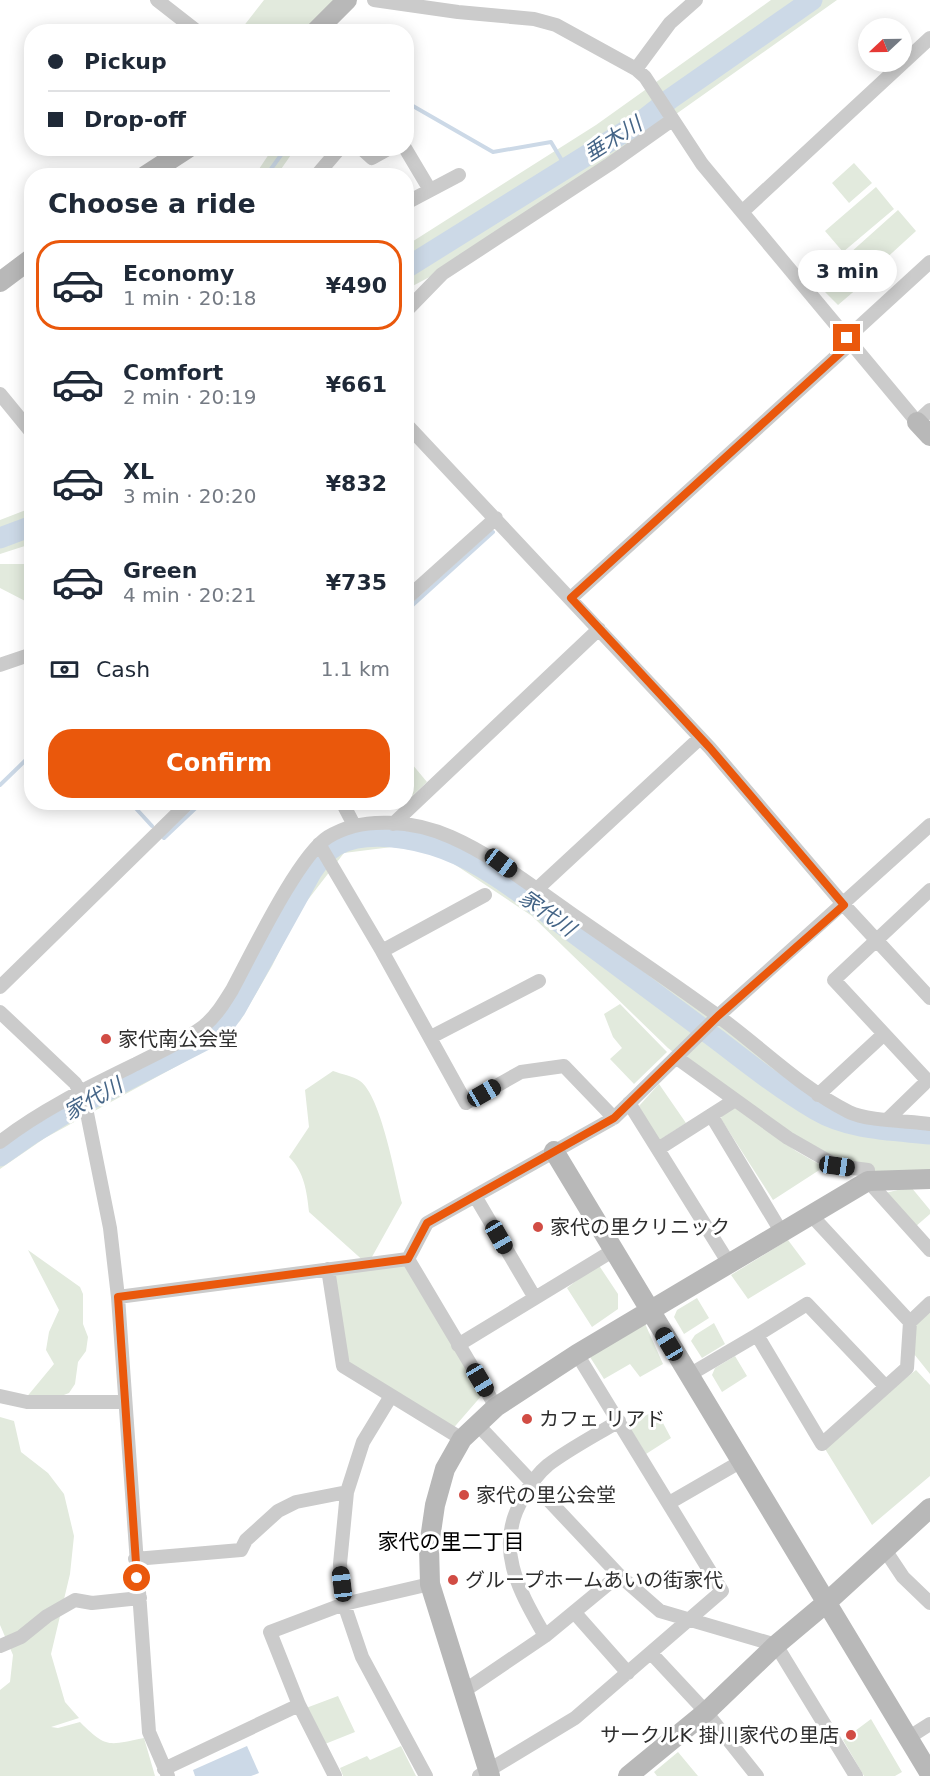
<!DOCTYPE html>
<html lang="en">
<head>
<meta charset="utf-8">
<style>
	:root { --surface:#fff; --page:#f6f6f7; --text:#1f2937; --muted:#747a83; --line:#e0e1e3; --accent:#ea580c }
	body { margin:0; font-family:"DejaVu Sans","Noto Sans JP",sans-serif; background:var(--page); color:var(--text); height:100vh; display:flex; flex-direction:column; font-size:22px; white-space:nowrap }
	* { box-sizing:border-box; margin:0 }
	p { font-size:20px; color:var(--muted) }
	.icon { flex:none; width:33px; height:33px; fill:none; stroke:currentColor; stroke-width:2; stroke-linecap:round; stroke-linejoin:round }
	.map { position:relative; flex:1; overflow:hidden }
	.sheet { position:absolute; left:24px; top:168px; width:390px; height:642px; display:flex; flex-direction:column; background:var(--surface); border-radius:24px; box-shadow:0 3px 15px #0003 }
	.sheet>* { flex:none }
	.guide { position:absolute; left:24px; top:24px; width:390px; height:132px; border-radius:24px; box-shadow:0 3px 15px #0003; display:grid; align-content:center; height:132px; padding:0 24px; background:var(--surface) }
	.needle { width:39px; rotate:248deg }
	.tools { position:absolute; left:858px; top:18px; display:grid; gap:12px }
	.tools a { display:grid; place-items:center; width:54px; height:54px; border-radius:50%; background:var(--surface); box-shadow:0 3px 15px #0003; font-size:30px }
	.end { position:absolute; width:27px; height:27px; margin:-14px; border:8px solid #ea580c; background:#fff; box-shadow:0 0 0 3px #fff }
	.from { border-radius:50% }
	.bubble { position:absolute; height:42px; border-radius:21px; background:var(--surface); box-shadow:0 3px 15px #0003; font-size:20px; font-weight:800; line-height:42px; text-align:center }
	.car { position:absolute; width:18px; height:36px; margin:-18px -9px; border-radius:8px; box-shadow:0 0 4px 2px #0007; background:linear-gradient(#222 24%,#8ab4d8 0 40%,#222 0 76%,#8ab4d8 0 86%,#222 0) }
	.guide b { display:flex; align-items:center; gap:21px; height:57px; font-size:22px }
	.guide b+b { border-top:2px solid var(--line) }
	.guide i { width:15px; height:15px; background:var(--text) }
	ul { padding:0; list-style:none }
	li { display:flex; align-items:center; gap:18px; height:90px; margin:0 12px 9px; padding:0 12px; border:3px solid transparent; border-radius:24px }
	li div { flex:1 }
	li b { display:block; font-size:22px }
	li em { font-style:normal; font-weight:800 }
	li.active { border-color:var(--accent) }
	li>.icon { width:54px; height:54px; stroke-width:1.5 }
	h2 { padding:0 24px; font-size:27px; line-height:72px }
	.pay { display:flex; align-items:center; gap:15px; height:66px; padding:0 24px; font-size:22px }
	.pay p { margin-inline-start:auto }
	.primary-button { display:flex; gap:12px; margin-top:auto; padding:12px 24px }
	.primary-button a { flex:1; height:69px; border-radius:24px; background:var(--accent); color:#fff; font-size:24px; font-weight:800; line-height:69px; text-align:center }
	.map>svg:first-child { display:block }
	.green { fill:#e2eadd }
	.water { fill:#ccd9e7 }
	.lines { fill:none; stroke-linecap:round; stroke-linejoin:round }
	.stream { stroke:#ccd9e7; stroke-width:4 }
	.river { stroke:#ccd9e7; stroke-width:21 }
	.street { stroke:#cbcbcb; stroke-width:14 }
	.secondary { stroke:#b8b8b8; stroke-width:20 }
	.route { stroke:#ea580c; stroke-width:8 }
	.poi-dot { fill:#d14c44; stroke:#fff; stroke-width:2 }
	.labels { text-anchor:middle; dominant-baseline:central; stroke-width:6; stroke-linejoin:round; paint-order:stroke }
	.poi-label { font-size:20px; fill:#2e2e2e; stroke:#fff; text-anchor:start }
	.water-label { font-size:21px; font-style:italic; fill:#456587; stroke:#fff }
	.neighbourhood-label { font-size:21px; fill:#000; stroke:#fff }
</style>
</head>
<body>
<div class="map">
<svg width="930" height="1776" viewBox="0 0 930 1776">
	<rect width="100%" height="100%" fill="#fff"/>
	<path class="green" d="M264,0H337L307,31L239,32Z
		M771,0H837L638,141L437,273L407,289V245L596,125Z
		M273,148L295,149L277,175H255Z
		M854,163L872,183L849,203L832,183Z
		M876,187L894,209L843,252L825,231Z
		M898,210L916,231L869,274L850,253Z
		M845,258L866,281L838,305L818,285Z
		M31,508V544L0,554V520Z
		M0,564H31V604L0,588Z
		M407,758L427,782L409,799L407,796Z
		M393,824L446,829L860,1116L930,1124V1174L875,1175L828,1161L744,1107L668,1048L532,916L439,854L392,847L344,853L300,910L272,966L240,1021L208,1049L45,1138L0,1169V1147L8,1139L215,1020L287,896L310,864L330,841Z
		M620,1004L667,1052L634,1084L610,1059L622,1048L613,1037L604,1014Z
		M333,1071C341,1074 353,1076 360,1081C381,1096 395,1176 402,1203L368,1264L405,1260L483,1394L450,1432L343,1366L328,1269L367,1264L309,1212C307,1192 304,1171 289,1157L309,1127L305,1090Z
		M659,1084L686,1123L661,1139H657L639,1106Z
		M736,1107L796,1151L824,1167L773,1200L721,1119L722,1114Z
		M911,1187L930,1210V1214L915,1227L885,1193Z
		M788,1240L806,1264L748,1299L731,1275Z
		M28,1250L80,1287L83,1294V1324L88,1337L86,1351L78,1362L75,1384L69,1393L51,1400L25,1399L54,1364L46,1350L49,1332L59,1310Z
		M598,1264L618,1294V1309L592,1327L567,1288Z
		M697,1298L709,1318L684,1334L674,1317L677,1310Z
		M930,1310V1374L914,1354L916,1323Z
		M643,1319L663,1364L640,1377L630,1364L604,1379L590,1357Z
		M714,1323L725,1344L702,1358L691,1341L695,1335Z
		M735,1356L747,1376L722,1392L712,1375L715,1368Z
		M916,1370L930,1385V1476L872,1525L822,1444Z
		M656,1410L671,1438L646,1454L628,1425Z
		M0,1417L14,1421L21,1452L48,1473L64,1494L74,1536L70,1574L51,1654L65,1702L79,1718L51,1727L58,1728L80,1722C107,1749 108,1745 144,1738L155,1776H0V1690L10,1682L13,1655L0,1625Z
		M338,1696L355,1732L325,1744L306,1708Z
		M871,1719L902,1772L895,1776H864L843,1740Z
		M401,1746L416,1776H343L340,1768L367,1756L370,1760Z
		M678,1752L698,1776H657L654,1772Z"/>
	<path class="water" d="M247,1746L259,1773L251,1776H195L193,1770Z"/>
	<g class="lines">
		<path class="stream" d="M406,102L493,152L551,142L567,169
			M266,176L286,148
			M406,611L493,532
			M0,785L32,754
			M130,802L152,826
			M163,837L164,838L202,802"/>
		<path class="river" d="M406,268L642,121L670,99L812,0
			M0,538L32,526
			M0,1156L33,1133L77,1106L205,1040L223,1026L236,1008L312,871C319,861 326,851 337,845C367,829 414,838 444,849C489,866 528,899 566,927C617,965 668,1003 719,1041C750,1065 782,1090 816,1110C850,1130 891,1130 930,1134"/>
		<path class="street" d="M157,0L198,32
			M374,0L458,12L534,19L556,25L636,69L645,77L702,164L917,422L930,410
			M636,69L670,23L696,0
			M361,148L372,158L390,148
			M405,148L430,190
			M316,176L340,148
			M406,203L459,175
			M742,212L930,38
			M406,311L442,274L610,164L672,120
			M847,338L930,262
			M0,394L32,433
			M406,424L710,748L844,905L930,998
			M571,598L851,343
			M406,599L496,518
			M0,665L32,654
			M342,802L354,825
			M393,824L599,629
			M319,844L382,951L466,1103L521,1072L564,1066L614,1118
			M537,889L700,738
			M382,951L485,895
			M0,987L189,802
			M0,1012L75,1083L84,1098L110,1228L118,1297L149,1732L168,1776
			M431,1037L539,981
			M677,1058L788,1138L837,1166L868,1170V1181L930,1250
			M818,1095L884,1034
			M629,1103L730,1265
			M711,1115L782,1233
			M888,1119L924,1084L925,1078L834,980L930,890
			M0,1142C41,1110 89,1087 136,1064C159,1052 183,1042 204,1026C216,1016 224,1003 232,990C251,955 298,856 328,837C363,815 415,821 451,837C494,856 530,885 569,912C619,947 669,980 718,1016C762,1048 801,1088 849,1112C867,1121 909,1121 930,1124
			M658,1149L735,1100
			M475,1196L535,1298
			M811,1215L910,1322
			M408,1259L427,1223L614,1118L718,1016L930,825
			M408,1259L496,1407
			M328,1269L343,1366L462,1439
			M118,1297L408,1259
			M757,1335L807,1304L886,1387
			M458,1345L614,1250
			M689,1375L757,1335L822,1444L907,1368L910,1322L930,1303
			M0,1396L27,1402H124
			M391,1396L363,1442L347,1492L340,1564L344,1604L362,1657L426,1776
			M477,1424L619,1575L660,1611L776,1645L856,1776
			M669,1503L740,1462
			M885,1550L903,1577L930,1603
			M135,1559L241,1550L246,1540L278,1511L296,1502L347,1492
			M574,1612L628,1673
			M545,1636C520,1592 493,1548 523,1498C529,1486 537,1474 548,1465C569,1449 596,1435 619,1421
			M0,1646L21,1637L47,1616L75,1600L92,1603L140,1598
			M651,1653L706,1712L757,1776
			M464,1691L545,1636L619,1575
			M908,1738L930,1724
			M164,1769L299,1705
			M335,1776L299,1705L270,1632L344,1604L430,1584
			M479,1776L575,1718L722,1591L577,1354"/>
		<path class="secondary" d="M315,32L347,0
			M145,176L188,148
			M0,282L32,258
			M917,422L930,436
			M554,1151L930,1774
			M490,1776L430,1584L429,1546L435,1505L445,1469L462,1439L496,1407L577,1354L868,1181L930,1179
			M628,1776L706,1712L776,1645L826,1603L930,1508"/>
	</g>
	<g class="lines">
		<path class="route" d="M137,1578L118,1297L408,1259L427,1223L614,1118L718,1016L844,905L710,748L571,598L851,343L847,338"/>
	</g>
	<g class="poi-dot">
		<circle cx="106" cy="1039" r="6"/>
		<circle cx="538" cy="1227" r="6"/>
		<circle cx="527" cy="1419" r="6"/>
		<circle cx="464" cy="1495" r="6"/>
		<circle cx="453" cy="1580" r="6"/>
		<circle cx="851" cy="1735" r="6"/>
	</g>
	<g class="labels">
		<g class="poi-label">
			<text x="118" y="1039">家代南公会堂</text>
			<text x="550" y="1227">家代の里クリニック</text>
			<text x="539" y="1419">カフェ リアド</text>
			<text x="476" y="1495">家代の里公会堂</text>
			<text x="465" y="1580">グループホームあいの街家代</text>
			<text x="839" y="1735" text-anchor="end">サークルK 掛川家代の里店</text>
		</g>
		<g class="water-label">
			<text transform="translate(613 139) rotate(-32)">垂木川</text>
			<text transform="translate(547 913) rotate(36)">家代川</text>
			<text transform="translate(93 1099) rotate(-29)">家代川</text>
		</g>
		<g class="neighbourhood-label">
			<text x="451" y="1542">家代の里二丁目</text>
		</g>
	</g>
</svg>
<div class="tools">
<a><svg class="needle" viewBox="-14 -14 28 28"><path d="M0-13l5 13h-10z" fill="#e53935"/><path d="M0 13l5-13h-10z" fill="#747a83"/></svg></a>
</div>
<i class="end from" style="left:137px;top:1578px"></i>
<i class="end" style="left:847px;top:338px"></i>
<div class="bubble" style="left:798px;top:250px;width:99px">3 min</div>
<i class="car" style="left:501px;top:863px;rotate:127deg"></i>
<i class="car" style="left:484px;top:1093px;rotate:60deg"></i>
<i class="car" style="left:837px;top:1166px;rotate:98deg"></i>
<i class="car" style="left:499px;top:1237px;rotate:150deg"></i>
<i class="car" style="left:669px;top:1344px;rotate:329deg"></i>
<i class="car" style="left:480px;top:1380px;rotate:149deg"></i>
<i class="car" style="left:342px;top:1584px;rotate:353deg"></i>
<div class="guide">
<b><i class="from"></i>Pickup</b>
<b><i></i>Drop-off</b>
</div>
<section class="sheet">
<h2>Choose a ride</h2>
<ul>
<li class="active"><svg class="icon" aria-label="car" viewBox="0 0 24 24"><path d="M5 17H2v-5l4-1 3-4h7l3 4 3 1v5h-3M9 17h6M6 11h13"/><circle cx="7" cy="17" r="2"/><circle cx="17" cy="17" r="2"/></svg><div><b>Economy</b><p>1 min · 20:18</p></div><em>¥490</em></li>
<li><svg class="icon" aria-label="car" viewBox="0 0 24 24"><path d="M5 17H2v-5l4-1 3-4h7l3 4 3 1v5h-3M9 17h6M6 11h13"/><circle cx="7" cy="17" r="2"/><circle cx="17" cy="17" r="2"/></svg><div><b>Comfort</b><p>2 min · 20:19</p></div><em>¥661</em></li>
<li><svg class="icon" aria-label="car" viewBox="0 0 24 24"><path d="M5 17H2v-5l4-1 3-4h7l3 4 3 1v5h-3M9 17h6M6 11h13"/><circle cx="7" cy="17" r="2"/><circle cx="17" cy="17" r="2"/></svg><div><b>XL</b><p>3 min · 20:20</p></div><em>¥832</em></li>
<li><svg class="icon" aria-label="car" viewBox="0 0 24 24"><path d="M5 17H2v-5l4-1 3-4h7l3 4 3 1v5h-3M9 17h6M6 11h13"/><circle cx="7" cy="17" r="2"/><circle cx="17" cy="17" r="2"/></svg><div><b>Green</b><p>4 min · 20:21</p></div><em>¥735</em></li>
</ul>
<div class="pay"><svg class="icon" aria-label="cash" viewBox="0 0 24 24"><path d="M3 7h18v10H3z"/><circle cx="12" cy="12" r="2"/></svg>Cash<p>1.1 km</p></div>
<div class="primary-button"><a>Confirm</a></div>
</section>
</div>
</body>
</html>
